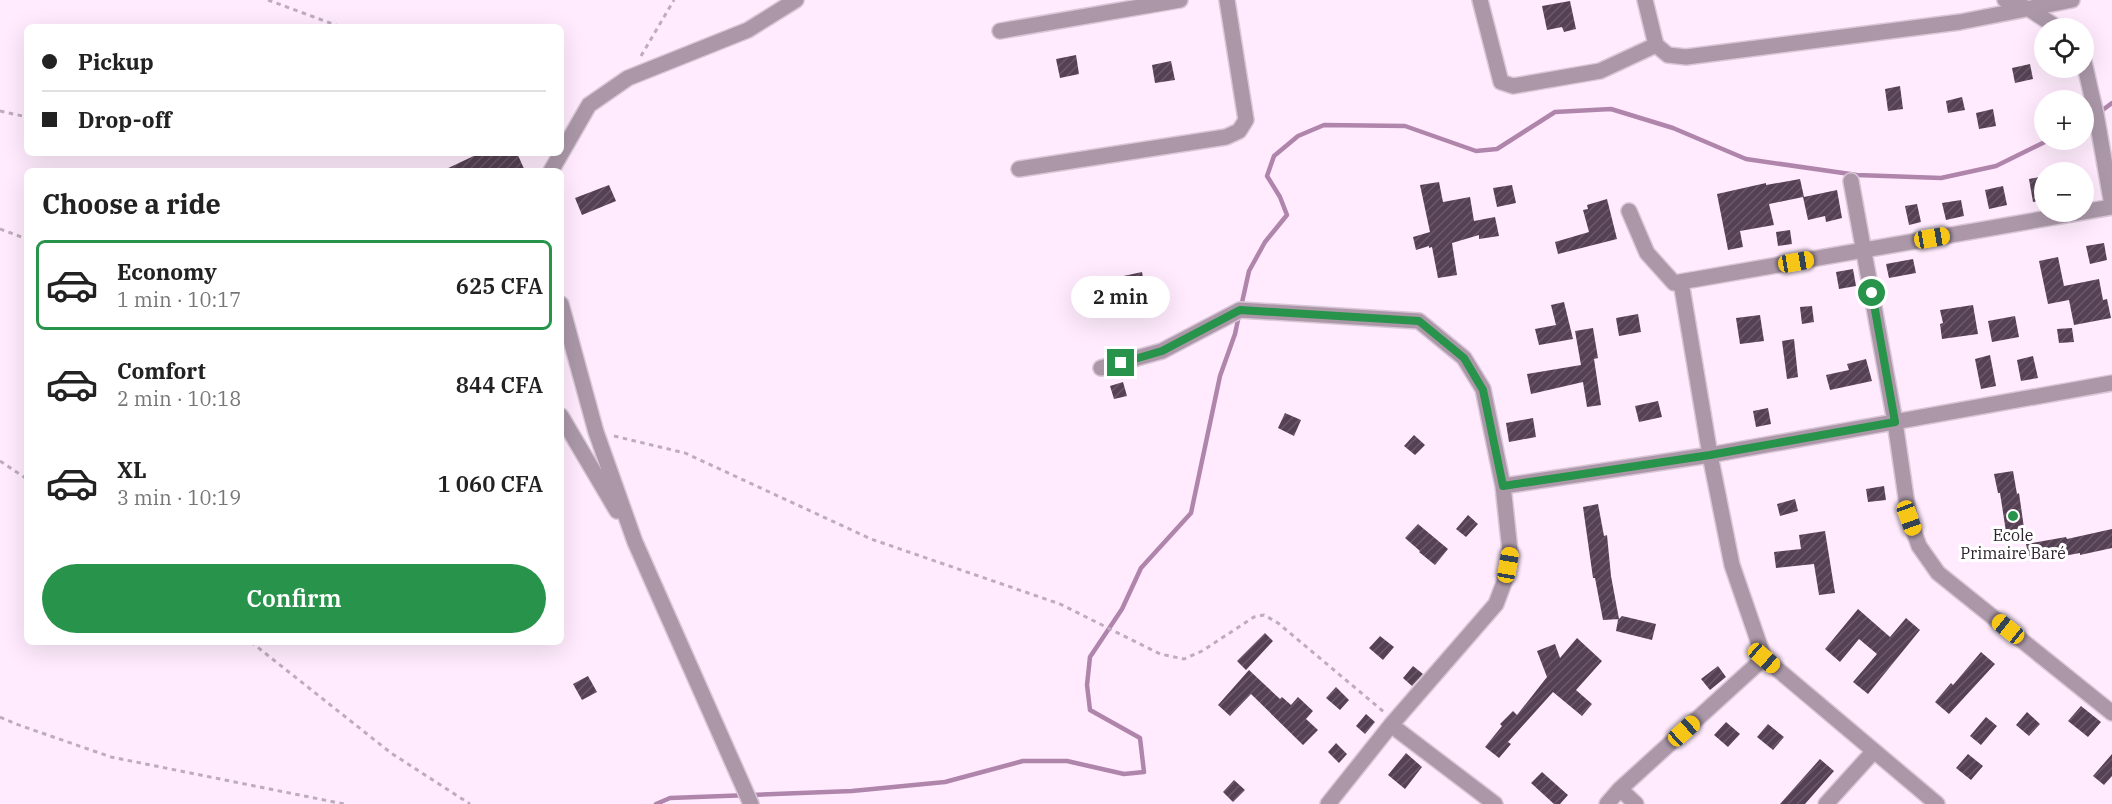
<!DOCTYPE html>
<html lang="en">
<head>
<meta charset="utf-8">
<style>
	:root { --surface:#fff; --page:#f2f2f2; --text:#222; --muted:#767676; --line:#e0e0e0; --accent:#28934a }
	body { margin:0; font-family:"IBM Plex Serif",serif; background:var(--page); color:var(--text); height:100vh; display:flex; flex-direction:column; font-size:22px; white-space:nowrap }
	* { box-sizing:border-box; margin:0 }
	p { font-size:20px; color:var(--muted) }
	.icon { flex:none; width:33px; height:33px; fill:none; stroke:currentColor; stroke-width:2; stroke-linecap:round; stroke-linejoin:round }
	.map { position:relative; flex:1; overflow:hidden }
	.details { position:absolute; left:24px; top:168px; width:540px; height:477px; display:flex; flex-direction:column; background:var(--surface); border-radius:9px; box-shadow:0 6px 24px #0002 }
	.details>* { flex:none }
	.guide { position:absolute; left:24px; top:24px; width:540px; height:132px; border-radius:9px; box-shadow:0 6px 24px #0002; display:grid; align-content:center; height:132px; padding:0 18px; background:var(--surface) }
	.buttons { position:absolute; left:2034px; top:18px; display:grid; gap:12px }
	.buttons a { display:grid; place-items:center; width:60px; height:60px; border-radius:50%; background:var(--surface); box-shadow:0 6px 24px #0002; font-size:30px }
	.end { position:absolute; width:27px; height:27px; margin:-14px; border:8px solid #28934a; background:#fff; box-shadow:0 0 0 3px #fff }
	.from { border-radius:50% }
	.bubble { position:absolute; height:42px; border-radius:21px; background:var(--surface); box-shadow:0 6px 24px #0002; font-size:20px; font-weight:600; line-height:42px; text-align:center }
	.car { position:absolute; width:18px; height:36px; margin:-18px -9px; border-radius:8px; box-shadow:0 0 4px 2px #0007; background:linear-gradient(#f5c518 24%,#345 0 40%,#f5c518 0 76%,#345 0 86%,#f5c518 0) }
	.guide b { display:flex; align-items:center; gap:21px; height:57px; font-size:22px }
	.guide b+b { border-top:2px solid var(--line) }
	.guide i { width:15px; height:15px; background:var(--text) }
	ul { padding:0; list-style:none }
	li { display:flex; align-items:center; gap:18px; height:90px; margin:0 12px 9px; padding:0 6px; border:3px solid transparent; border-radius:9px }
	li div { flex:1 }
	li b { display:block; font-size:22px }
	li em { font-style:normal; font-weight:600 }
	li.on { border-color:var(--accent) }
	li>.icon { width:54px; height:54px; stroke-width:1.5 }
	h2 { padding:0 18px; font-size:27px; line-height:72px }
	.action { display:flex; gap:12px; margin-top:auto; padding:12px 18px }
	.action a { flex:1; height:69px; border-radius:36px; background:var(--accent); color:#fff; font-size:24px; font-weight:600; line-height:69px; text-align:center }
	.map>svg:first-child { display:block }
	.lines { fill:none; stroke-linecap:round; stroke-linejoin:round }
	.stream { stroke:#b085ac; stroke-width:4.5 }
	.building { fill:url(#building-hatch) }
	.minor-casing { stroke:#d9c7d8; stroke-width:18 }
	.path { stroke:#bdacbb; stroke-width:3; stroke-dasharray:4.5 4.5; stroke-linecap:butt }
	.minor { stroke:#ab97a8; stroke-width:15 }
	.route { stroke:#28934a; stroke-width:8 }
	.poi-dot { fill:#28934a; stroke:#fff; stroke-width:2 }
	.labels { text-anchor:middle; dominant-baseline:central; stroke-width:6; stroke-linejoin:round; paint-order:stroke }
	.poi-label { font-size:16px; fill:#2e242d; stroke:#fff }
</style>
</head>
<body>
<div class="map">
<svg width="2112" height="804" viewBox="0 0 2112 804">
	<defs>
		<pattern id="building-hatch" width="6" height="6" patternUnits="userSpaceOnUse" patternTransform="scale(1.5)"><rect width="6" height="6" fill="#554153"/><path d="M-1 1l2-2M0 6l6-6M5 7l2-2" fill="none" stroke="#6a5a69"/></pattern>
	</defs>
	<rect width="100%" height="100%" fill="#ffebfd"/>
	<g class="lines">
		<path class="stream" d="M2100,112L2112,103
			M2084,122L2093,117
			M1241,307L1249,271L1265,242L1287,215L1280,197L1267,176L1274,156L1298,136L1324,125L1405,126L1476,151L1497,149L1555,112L1611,109L1673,128L1746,159L1857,175L1941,178L1996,166L2049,140
			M656,804L670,798L852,791L945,782L1023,761H1067L1124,774L1144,772L1140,738L1090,710L1087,685L1090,657L1122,609L1141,568L1191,513L1220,376L1235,334L1239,315"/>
	</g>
	<path class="building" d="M1570,1L1576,29L1564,32L1562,27L1547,30L1542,6Z
		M1076,55L1079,74L1060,78L1056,59Z
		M1171,61L1175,80L1155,83L1152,65Z
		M2030,64L2033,79L2015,83L2012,68Z
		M1900,86L1903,109L1888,111L1885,89Z
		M1962,97L1965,110L1948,113L1946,101Z
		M1993,109L1996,126L1979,129L1976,113Z
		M480,153H517L525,171H442Z
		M2044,176V200L2033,202L2029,179Z
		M1800,179L1804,197L1837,190L1842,218L1826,222L1825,216L1808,220L1803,197L1769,204L1774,225L1740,231L1743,247L1728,250L1717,194L1766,183V185Z
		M1439,182L1443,202L1470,197L1474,221L1495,217L1499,236L1479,239V235L1452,243L1457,275L1438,278L1432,247L1429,248V246L1416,250L1413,237L1430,232L1420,185Z
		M609,185L616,201L582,215L575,198Z
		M1512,185L1516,203L1497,207L1493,188Z
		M2003,186L2007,205L1989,209L1985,190Z
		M1607,199L1617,239L1558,254L1555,242L1589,232L1583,210L1588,209L1587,205Z
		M1961,200L1964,216L1946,220L1942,203Z
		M1917,204L1921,222L1909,225L1905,206Z
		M1790,230L1792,244L1778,246L1776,232Z
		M2104,243L2107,260L2090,264L2086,246Z
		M2058,257L2064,286L2099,279L2103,300L2107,299L2111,318L2074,325L2069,300L2048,304L2039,261Z
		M1913,259L1916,273L1889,278L1886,264Z
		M1853,269L1856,286L1839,289L1836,272Z
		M1142,272L1146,294L1109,301L1105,280Z
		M1564,302L1573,339L1539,345L1535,329L1556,325L1551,305Z
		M1973,305L1978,334L1942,339L1940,324L1943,323L1940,310Z
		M1812,306L1814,322L1802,324L1800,307Z
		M1638,314L1641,332L1619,336L1616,318Z
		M1760,315L1764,341L1740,344L1736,318Z
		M2015,316L2019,337L1992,342L1988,321Z
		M1593,328L1598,358L1594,359L1601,405L1587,407L1583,382L1531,394L1527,374L1581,365L1575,331Z
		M2072,328L2074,342L2059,343L2057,329Z
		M1794,339L1798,377L1787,379L1782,341Z
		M1990,355L1996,386L1981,389L1975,359Z
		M2033,356L2038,378L2021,381L2017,360Z
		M1866,359L1872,381L1830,390L1826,375L1849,370L1847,364Z
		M1123,382L1127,396L1114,399L1110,386Z
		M1658,401L1662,417L1639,422L1635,406Z
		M1768,408L1771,424L1756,427L1753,411Z
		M1285,413L1301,420L1294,436L1278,428Z
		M1533,418L1536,437L1509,442L1506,423Z
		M1414,435L1425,445L1415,455L1404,446Z
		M2013,471L2017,494L2019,493L2025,535L2007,538L2000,493H1998L1994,474Z
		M1884,486L1886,500L1868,502L1866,489Z
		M1795,499L1798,511L1780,516L1777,504Z
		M1598,504L1604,536L1607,535L1611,576L1619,619L1603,620L1595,578H1593L1583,507Z
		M1468,515L1478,524L1466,537L1456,529Z
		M1418,524L1448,549L1435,565L1419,552L1420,551L1405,538Z
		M2112,529V548L2080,555V553L2030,562L2026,544L2066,537L2067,539Z
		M1825,531L1835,593L1819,595L1814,564L1776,568L1774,552L1801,549L1799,535Z
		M1858,609L1890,637L1906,618L1920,630L1868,694L1853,682L1877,654L1859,639L1840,662L1825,649Z
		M1622,616L1656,624L1652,640L1616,631L1618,620Z
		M1265,633L1273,641L1246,670L1237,661Z
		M1380,636L1394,647L1383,660L1369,648Z
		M1577,638L1602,661L1576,690L1592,704L1582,716L1553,692L1508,742L1511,744L1499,758L1485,747L1502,726L1500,724L1513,711L1517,715L1547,677L1537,651L1555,644L1560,658Z
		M1981,652L1995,664L1949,714L1935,702L1951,683L1953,685Z
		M1413,666L1423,674L1412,686L1403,678Z
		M1718,666L1726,677L1710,690L1701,679Z
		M1249,670L1280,699L1282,697L1291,705L1298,697L1313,711L1306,719L1318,730L1303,745L1251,694L1230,716L1218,705Z
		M588,676L597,692L582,700L573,684Z
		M1336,687L1349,700L1340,710L1326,698Z
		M2081,706L2101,722L2088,737L2068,721Z
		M2027,712L2040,724L2029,736L2016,725Z
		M1366,714L1375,722L1365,734L1356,726Z
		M1986,717L1997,726L1981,745L1970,736Z
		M1726,722L1740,734L1728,747L1714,735Z
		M1768,724L1784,737L1773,750L1757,737Z
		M1336,743L1347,754L1339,763L1328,752Z
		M1406,753L1422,767L1405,789L1388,775Z
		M1968,754L1983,766L1971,780L1956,768Z
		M2112,754V776L2104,785L2093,776Z
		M1820,759L1834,771L1805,804H1780Z
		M1542,772L1568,795L1560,804H1554L1531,783Z
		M1234,780L1245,790L1233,802L1223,792Z"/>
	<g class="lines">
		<g class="minor-casing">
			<path id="minor" d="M1480,0L1501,82L1513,86L1600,71L1656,45
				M1645,0L1656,45L1668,55L1686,57L1960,22L2072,0
				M2005,0L2029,9L2058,28
				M1000,31L1180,0
				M2084,62L2096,114L2112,205
				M1019,169L1226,137L1239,131L1246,120L1227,0
				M551,171L589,105L628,78L748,30L796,0
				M1851,181L1895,422L1909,518L1919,546L1938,573L2112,713
				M1629,211L1647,253L1674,283L2112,207
				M1681,282L1710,455L2112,383
				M561,304L596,432L635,542L751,804
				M1101,368L1162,351L1240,310L1419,321L1464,358L1483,389L1503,486
				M561,416L617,511
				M1620,789L1636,804
				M1328,804L1391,725
				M1495,804L1391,725L1496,604L1505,580L1510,551L1503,486L1710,455L1732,565L1764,658L1937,804
				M1607,804L1620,789L1764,658
				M1826,804L1874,751"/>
		</g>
		<path class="path" d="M268,0L341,27
			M641,56L674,0
			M0,111L27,117
			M0,229L27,239
			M614,436L685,453L871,539L1060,604L1160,654L1184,659L1202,651L1254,617L1264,615L1278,623L1384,712
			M0,461L27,479
			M251,642L391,753L470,804
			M0,717L16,724L111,757L344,804"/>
		<use href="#minor" class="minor"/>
	</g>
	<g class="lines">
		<path class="route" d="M1121,363L1162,351L1240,310L1419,321L1464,358L1483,390L1503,486L1710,455L1895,422L1872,293"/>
	</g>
	<circle class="poi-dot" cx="2013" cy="516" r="6"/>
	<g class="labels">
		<g class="poi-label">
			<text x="2013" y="535">Ecole<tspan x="2013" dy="18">Primaire Baré</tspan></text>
		</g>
	</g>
</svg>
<div class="buttons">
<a><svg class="icon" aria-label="locate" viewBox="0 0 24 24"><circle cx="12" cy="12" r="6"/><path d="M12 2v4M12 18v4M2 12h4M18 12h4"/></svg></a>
<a>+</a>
<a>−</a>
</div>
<i class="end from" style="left:1872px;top:293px"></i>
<i class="end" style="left:1121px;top:363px"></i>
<div class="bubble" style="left:1071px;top:276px;width:99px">2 min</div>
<i class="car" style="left:1932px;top:238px;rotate:80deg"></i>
<i class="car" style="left:1796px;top:262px;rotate:80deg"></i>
<i class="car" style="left:1909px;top:518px;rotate:160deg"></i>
<i class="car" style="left:1508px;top:565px;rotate:10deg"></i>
<i class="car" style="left:2008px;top:629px;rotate:309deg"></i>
<i class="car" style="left:1764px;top:658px;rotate:131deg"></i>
<i class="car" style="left:1684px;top:731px;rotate:48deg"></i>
<div class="guide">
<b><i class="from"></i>Pickup</b>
<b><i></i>Drop-off</b>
</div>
<section class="details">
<h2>Choose a ride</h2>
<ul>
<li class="on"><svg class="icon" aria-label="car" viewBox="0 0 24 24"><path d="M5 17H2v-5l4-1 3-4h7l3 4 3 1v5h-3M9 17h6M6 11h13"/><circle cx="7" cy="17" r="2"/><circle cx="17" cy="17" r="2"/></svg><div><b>Economy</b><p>1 min · 10:17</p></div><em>625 CFA</em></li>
<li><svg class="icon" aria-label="car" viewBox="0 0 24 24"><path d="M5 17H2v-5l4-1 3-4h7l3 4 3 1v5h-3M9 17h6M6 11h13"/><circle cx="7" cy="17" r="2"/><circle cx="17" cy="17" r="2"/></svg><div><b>Comfort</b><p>2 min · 10:18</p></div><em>844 CFA</em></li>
<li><svg class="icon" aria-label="car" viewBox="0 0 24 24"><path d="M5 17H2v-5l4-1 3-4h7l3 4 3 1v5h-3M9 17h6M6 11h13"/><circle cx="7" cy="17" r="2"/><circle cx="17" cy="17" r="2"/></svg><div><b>XL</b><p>3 min · 10:19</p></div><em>1 060 CFA</em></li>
</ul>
<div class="action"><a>Confirm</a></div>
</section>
</div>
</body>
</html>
